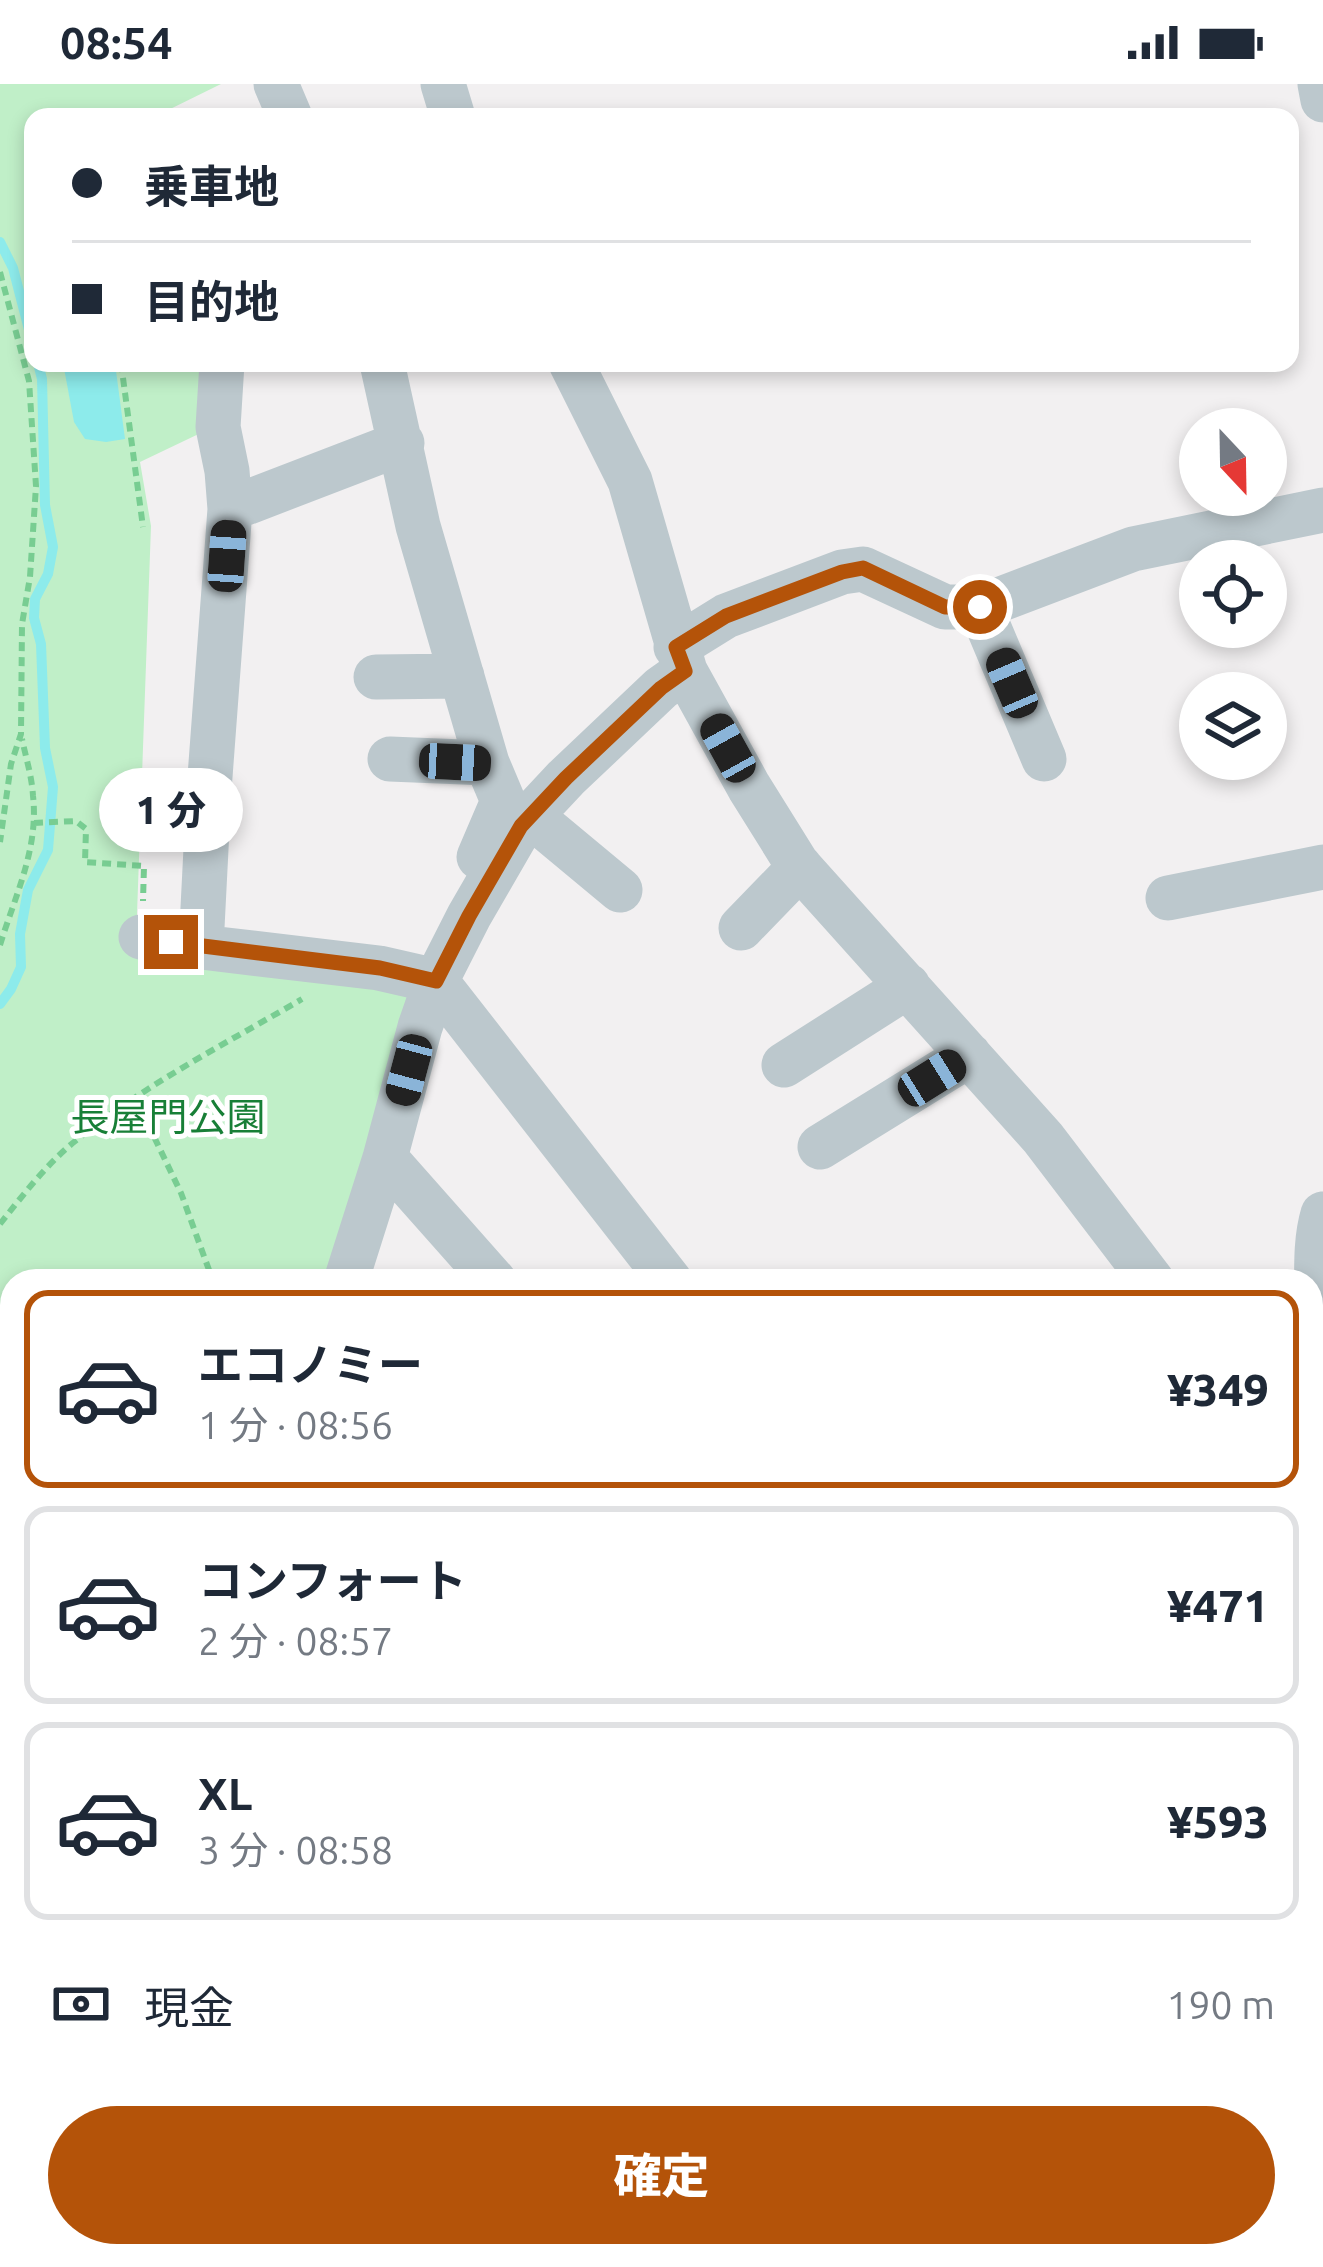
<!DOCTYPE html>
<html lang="ja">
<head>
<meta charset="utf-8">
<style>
	:root { --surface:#fff; --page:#f6f6f7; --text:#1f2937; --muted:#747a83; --line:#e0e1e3; --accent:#b45309 }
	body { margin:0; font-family:Ubuntu,"Noto Sans JP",sans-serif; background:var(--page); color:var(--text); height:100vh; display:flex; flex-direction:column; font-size:45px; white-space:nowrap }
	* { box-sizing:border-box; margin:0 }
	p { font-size:39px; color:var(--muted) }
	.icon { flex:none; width:66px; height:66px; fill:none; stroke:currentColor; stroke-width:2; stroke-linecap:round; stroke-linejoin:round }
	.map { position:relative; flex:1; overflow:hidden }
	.details { position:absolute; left:0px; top:1185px; width:1323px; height:999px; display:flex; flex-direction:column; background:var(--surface); border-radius:36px 36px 0 0; box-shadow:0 6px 18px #0003 }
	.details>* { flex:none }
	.hud { position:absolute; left:24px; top:24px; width:1275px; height:264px; border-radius:24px; box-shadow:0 6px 18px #0003; display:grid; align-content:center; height:264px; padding:0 48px; background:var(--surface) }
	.needle { width:78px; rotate:158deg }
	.fabs { position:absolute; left:1179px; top:324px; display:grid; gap:24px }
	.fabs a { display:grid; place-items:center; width:108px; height:108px; border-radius:50%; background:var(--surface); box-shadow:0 6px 18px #0003; font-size:60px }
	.end { position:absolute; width:54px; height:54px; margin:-27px; border:15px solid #b45309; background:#fff; box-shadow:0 0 0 6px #fff }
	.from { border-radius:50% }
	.bubble { position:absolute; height:84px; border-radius:42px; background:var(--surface); box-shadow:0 6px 18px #0003; font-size:39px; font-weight:800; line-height:84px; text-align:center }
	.car { position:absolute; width:36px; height:72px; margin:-36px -18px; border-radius:15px; box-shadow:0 0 9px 3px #0007; background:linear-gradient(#222 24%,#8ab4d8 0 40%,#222 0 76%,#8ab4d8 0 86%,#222 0) }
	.hud b { display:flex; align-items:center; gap:42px; height:114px; font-size:45px }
	.hud b+b { border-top:3px solid var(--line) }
	.hud i { width:30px; height:30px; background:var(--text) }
	ul { padding:21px 0 0; list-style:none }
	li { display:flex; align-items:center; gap:36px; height:198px; margin:0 24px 18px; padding:0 24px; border:6px solid var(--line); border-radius:24px }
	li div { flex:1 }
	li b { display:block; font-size:45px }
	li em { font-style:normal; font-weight:800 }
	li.active { border-color:var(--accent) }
	li>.icon { width:108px; height:108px; stroke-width:1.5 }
	.pay { display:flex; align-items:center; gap:30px; height:132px; padding:0 48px; font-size:45px }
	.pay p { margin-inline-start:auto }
	.cta { display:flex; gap:24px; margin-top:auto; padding:24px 48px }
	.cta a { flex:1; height:138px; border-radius:72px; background:var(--accent); color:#fff; font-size:48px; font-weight:800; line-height:138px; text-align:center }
	.status { display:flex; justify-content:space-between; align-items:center; height:84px; padding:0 60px; background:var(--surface); direction:ltr }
	.status svg { height:33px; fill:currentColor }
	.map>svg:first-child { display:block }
	.green { fill:#c0efc8 }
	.water { fill:#8debeb }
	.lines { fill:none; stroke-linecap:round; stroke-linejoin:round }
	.stream { stroke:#8debeb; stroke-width:10 }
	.path { stroke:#78cd92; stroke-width:6; stroke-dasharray:9 6; stroke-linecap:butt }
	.minor { stroke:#bcc8cd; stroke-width:45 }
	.route { stroke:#b45309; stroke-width:15 }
	.labels { text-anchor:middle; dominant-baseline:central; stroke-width:10; stroke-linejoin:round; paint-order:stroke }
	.park-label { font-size:39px; fill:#187f37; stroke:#fff }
</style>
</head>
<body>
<div class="status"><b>08:54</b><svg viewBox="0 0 49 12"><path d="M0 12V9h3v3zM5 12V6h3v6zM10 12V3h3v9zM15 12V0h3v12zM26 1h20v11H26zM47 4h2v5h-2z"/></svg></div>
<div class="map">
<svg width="1323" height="2183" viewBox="0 0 1323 2183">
	<rect width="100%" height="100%" fill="#f2f0f1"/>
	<path class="green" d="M0,0H221L154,33H33V279H215L207,346L140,378L151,442L136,858L405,902L410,918L326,1197H12V1986L0,1997Z"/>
	<path class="water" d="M63,279H115L125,355L106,358L85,355L74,338Z"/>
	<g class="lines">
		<path class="stream" d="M0,158L13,184L33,261
			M0,920L11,905L21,883L20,850L28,806L48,766L53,703L45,664L41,560L34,534L35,515L48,490L53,463L45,421L42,295L38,279"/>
		<path class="path" d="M31,119L33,123
			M0,188L29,297L36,402L30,493L22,540L21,650L11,680L0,758
			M121,279L143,443
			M34,739L76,737L86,745L85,778L144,782L143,817
			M0,861C15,812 39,764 33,712C32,693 26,674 22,655
			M135,1013L181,1109L213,1197
			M0,1140C23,1111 46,1081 74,1058C144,1001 225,960 302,915"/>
		<path class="minor" d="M276,0L290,33
			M443,0L453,33
			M1320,0L1323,16
			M222,279L218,343L227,387L230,425
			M382,279L418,442L487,679L503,717L479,773
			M571,279L630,397L685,587L749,703L797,780L1043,1054L1152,1197
			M980,523L1044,675
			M676,563L726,532L842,488L863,485L945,523H980L1133,465L1323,426
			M376,593L462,592
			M390,675L487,679
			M531,732L620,806
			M1168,814L1323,783
			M741,844L800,783
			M141,853L201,863L379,884L436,897L670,1197
			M201,863L209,706L230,425L402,359
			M784,981L908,902
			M820,1063L969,971
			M385,1074L494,1197
			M346,1197L385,1074L420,943L436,897L469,832L521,742L566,694L661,604L685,587
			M1311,1267C1323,1223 1310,1174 1323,1130
			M1311,1366L1323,1382
			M1311,1598L1323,1589
			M1311,1776L1323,1767
			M1311,1997L1323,1994
			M0,2028L12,2018
			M183,2172L186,2183
			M908,2172L912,2183
			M1056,2172L1057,2183
			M529,2183L543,2172
			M1156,2183L1284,2172"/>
	</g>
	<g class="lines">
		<path class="route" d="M171,858L380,884L436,897L469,832L521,742L566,694L661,604L685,587L676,563L726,532L842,488L863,484L945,523H980"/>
	</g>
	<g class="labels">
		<g class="park-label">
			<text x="168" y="1032">長屋門公園</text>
		</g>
	</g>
</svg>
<div class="fabs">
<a><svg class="needle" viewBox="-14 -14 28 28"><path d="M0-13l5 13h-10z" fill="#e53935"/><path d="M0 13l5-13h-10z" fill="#747a83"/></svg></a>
<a><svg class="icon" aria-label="locate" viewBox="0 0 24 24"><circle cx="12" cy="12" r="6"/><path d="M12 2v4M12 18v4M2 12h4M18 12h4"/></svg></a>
<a><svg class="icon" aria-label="layers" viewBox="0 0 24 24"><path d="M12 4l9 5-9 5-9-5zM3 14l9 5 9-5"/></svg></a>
</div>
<i class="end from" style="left:980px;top:523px"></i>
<i class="end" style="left:171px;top:858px"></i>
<div class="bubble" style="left:99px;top:684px;width:144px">1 分</div>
<i class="car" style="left:227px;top:472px;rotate:4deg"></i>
<i class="car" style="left:1012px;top:599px;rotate:337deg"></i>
<i class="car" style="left:728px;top:664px;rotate:331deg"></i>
<i class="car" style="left:455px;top:678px;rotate:93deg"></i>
<i class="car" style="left:409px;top:986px;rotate:195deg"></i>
<i class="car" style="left:932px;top:994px;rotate:58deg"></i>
<div class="hud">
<b><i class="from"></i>乗車地</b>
<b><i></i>目的地</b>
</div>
<section class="details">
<ul>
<li class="active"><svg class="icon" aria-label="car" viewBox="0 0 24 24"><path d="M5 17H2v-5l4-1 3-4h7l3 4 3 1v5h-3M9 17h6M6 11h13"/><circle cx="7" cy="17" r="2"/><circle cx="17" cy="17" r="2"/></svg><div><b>エコノミー</b><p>1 分 · 08:56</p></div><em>¥349</em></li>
<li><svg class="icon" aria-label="car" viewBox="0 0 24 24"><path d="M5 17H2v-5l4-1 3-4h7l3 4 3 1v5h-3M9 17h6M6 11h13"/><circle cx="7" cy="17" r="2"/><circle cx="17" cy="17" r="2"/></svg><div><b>コンフォート</b><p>2 分 · 08:57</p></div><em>¥471</em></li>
<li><svg class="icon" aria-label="car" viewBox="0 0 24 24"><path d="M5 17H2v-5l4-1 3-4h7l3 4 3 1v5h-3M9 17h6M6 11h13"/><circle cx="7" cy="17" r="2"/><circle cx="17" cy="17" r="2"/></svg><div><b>XL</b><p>3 分 · 08:58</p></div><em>¥593</em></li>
</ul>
<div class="pay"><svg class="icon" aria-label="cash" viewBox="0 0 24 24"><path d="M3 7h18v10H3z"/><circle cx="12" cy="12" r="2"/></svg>現金<p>190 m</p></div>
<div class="cta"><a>確定</a></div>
</section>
</div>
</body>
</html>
